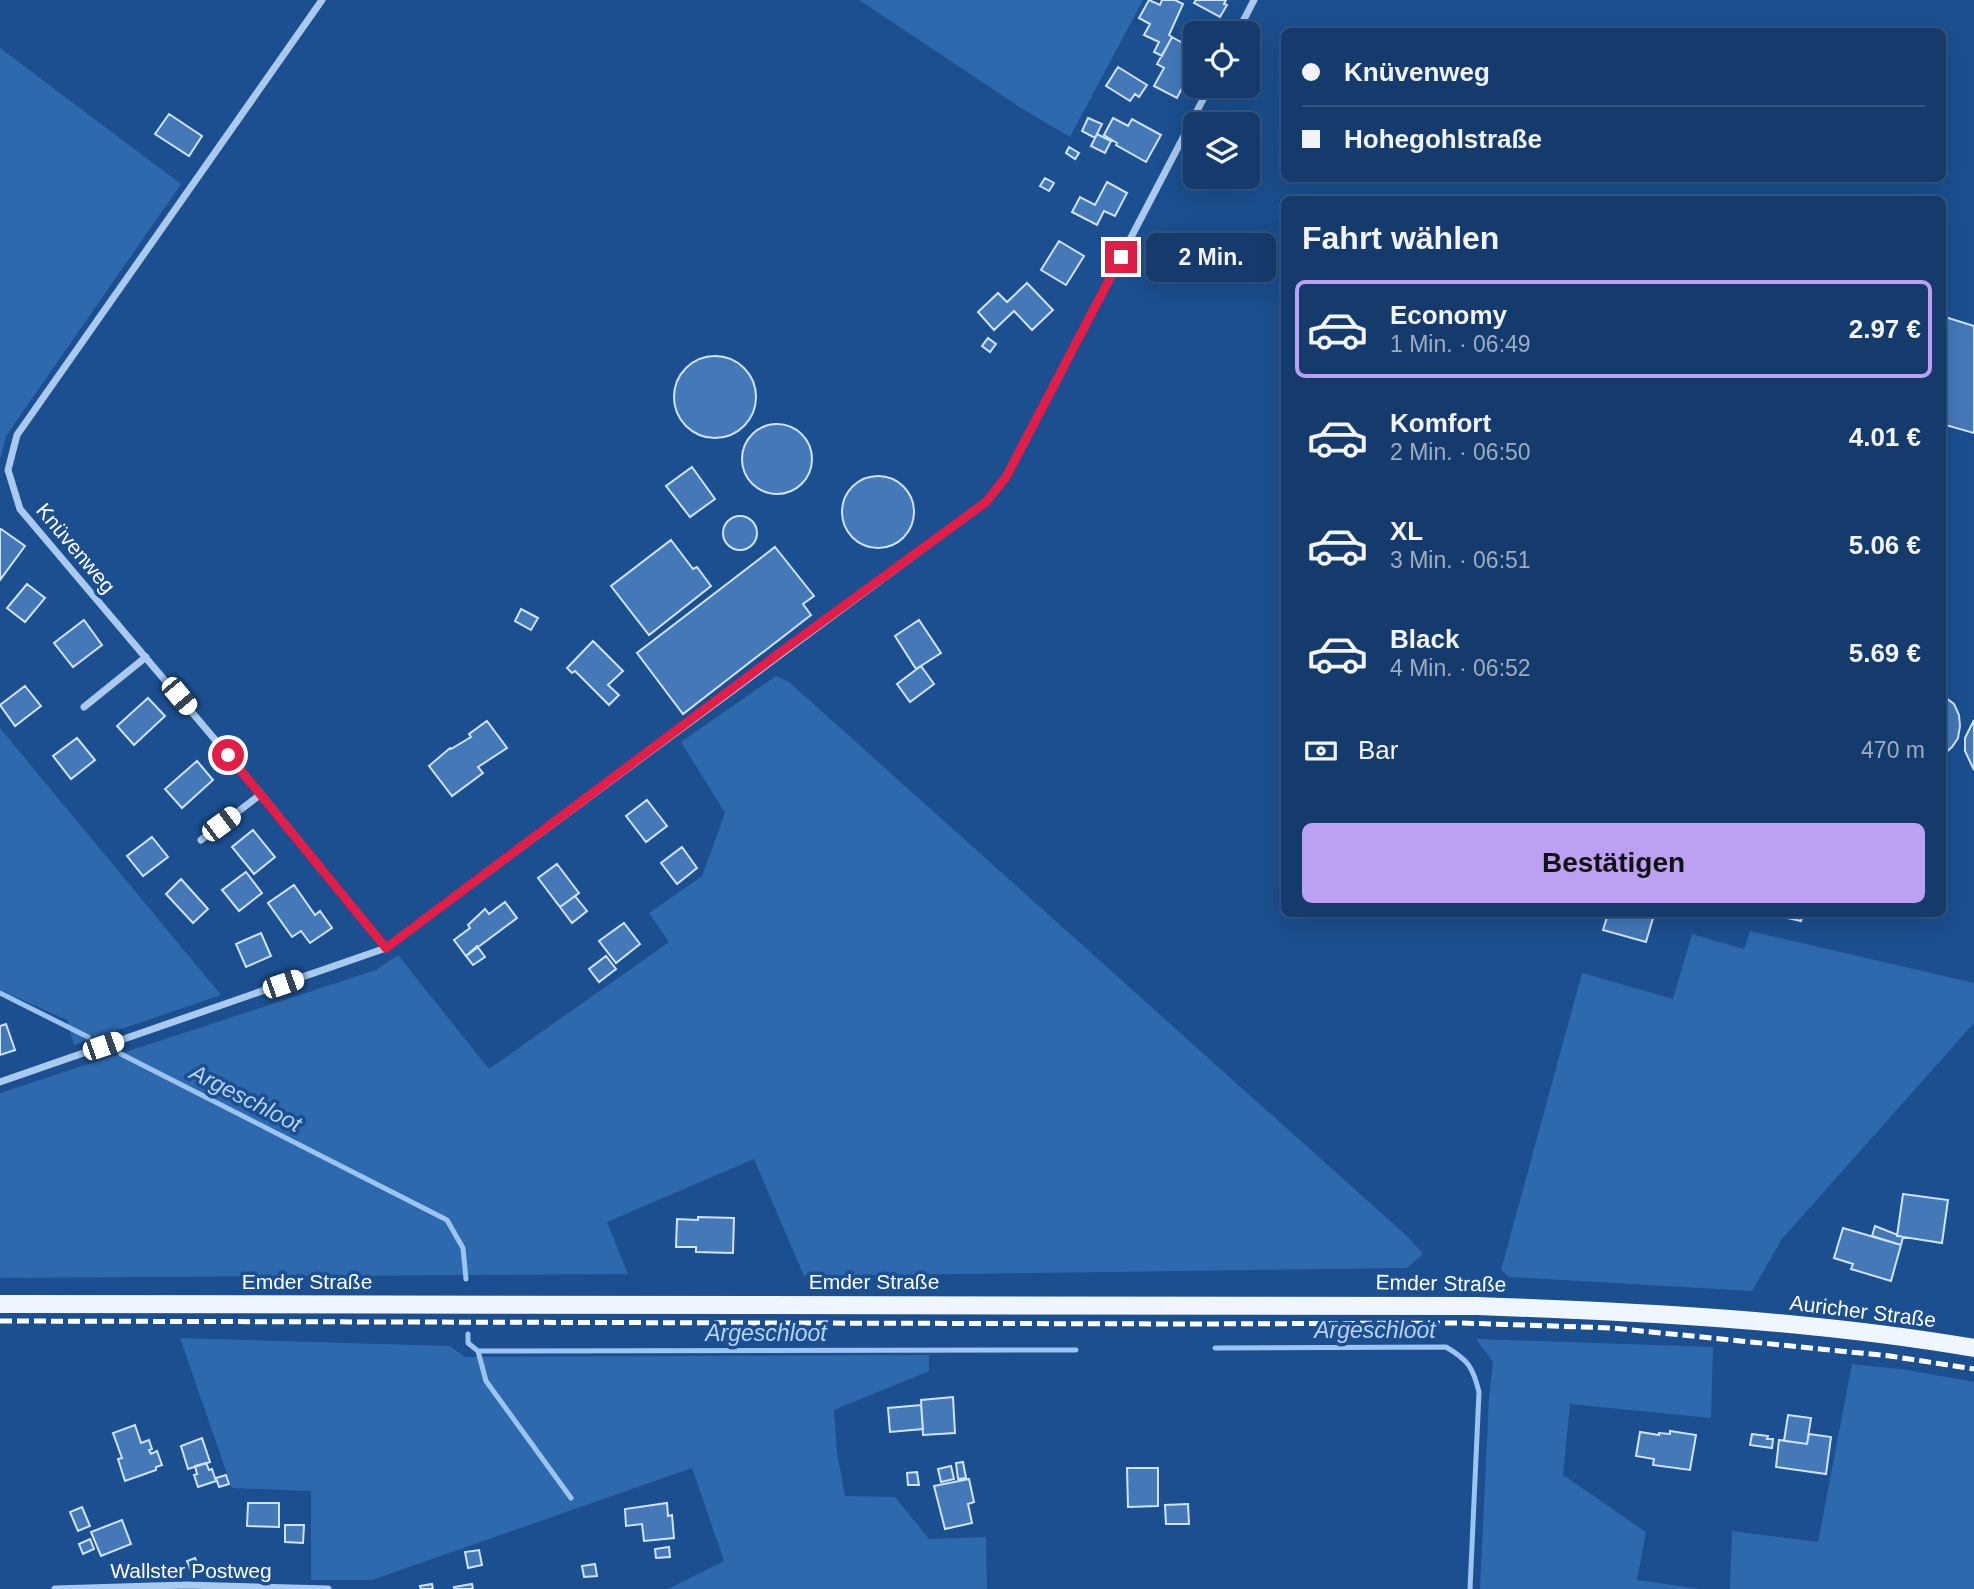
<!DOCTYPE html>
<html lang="de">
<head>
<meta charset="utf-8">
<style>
	:root { --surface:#143b6b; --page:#1d4271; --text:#f1f3f6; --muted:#9dadc1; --line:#33557e; --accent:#bca0f2 }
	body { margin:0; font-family:Helvetica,sans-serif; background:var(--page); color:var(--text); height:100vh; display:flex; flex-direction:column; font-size:26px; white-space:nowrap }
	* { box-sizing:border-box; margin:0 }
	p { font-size:23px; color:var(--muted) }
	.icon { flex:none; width:38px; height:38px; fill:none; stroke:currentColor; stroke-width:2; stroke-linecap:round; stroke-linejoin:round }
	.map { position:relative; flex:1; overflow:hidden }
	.details { position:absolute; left:1281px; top:196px; width:665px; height:721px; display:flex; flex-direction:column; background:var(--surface); border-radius:10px; box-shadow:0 7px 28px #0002,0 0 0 2px var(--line) }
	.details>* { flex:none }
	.top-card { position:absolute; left:1281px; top:28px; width:665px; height:154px; border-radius:10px; box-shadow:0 7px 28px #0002,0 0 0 2px var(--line); display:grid; align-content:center; height:154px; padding:0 21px; background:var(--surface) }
	.buttons { position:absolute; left:1183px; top:21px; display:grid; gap:14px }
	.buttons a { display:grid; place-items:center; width:77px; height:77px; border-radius:10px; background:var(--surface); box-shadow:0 7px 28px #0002,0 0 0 2px var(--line); font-size:35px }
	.end { position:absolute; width:32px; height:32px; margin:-16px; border:9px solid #e11d48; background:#fff; box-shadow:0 0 0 4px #fff }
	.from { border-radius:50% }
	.bubble { position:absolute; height:49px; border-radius:10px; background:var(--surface); box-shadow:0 7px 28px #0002,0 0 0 2px var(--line); font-size:23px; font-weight:800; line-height:49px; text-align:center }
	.car { position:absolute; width:21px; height:42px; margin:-21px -10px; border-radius:9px; box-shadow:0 0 5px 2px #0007; background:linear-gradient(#fff 24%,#345 0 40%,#fff 0 76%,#345 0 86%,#fff 0) }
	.top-card b { display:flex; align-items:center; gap:24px; height:66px; font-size:26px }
	.top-card b+b { border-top:2px solid var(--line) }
	.top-card i { width:18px; height:18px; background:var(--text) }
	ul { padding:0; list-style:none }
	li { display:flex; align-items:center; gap:21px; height:98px; margin:0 14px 10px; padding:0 7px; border:4px solid transparent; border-radius:10px }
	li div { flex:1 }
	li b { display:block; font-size:26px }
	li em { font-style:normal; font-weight:800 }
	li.on { border-color:var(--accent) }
	li>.icon { width:63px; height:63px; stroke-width:1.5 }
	h2 { padding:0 21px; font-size:32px; line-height:84px }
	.pay { display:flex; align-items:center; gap:18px; height:77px; padding:0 21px; font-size:26px }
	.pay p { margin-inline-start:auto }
	.action { display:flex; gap:14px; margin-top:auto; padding:14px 21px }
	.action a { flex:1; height:80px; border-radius:10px; background:var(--accent); color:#111; font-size:28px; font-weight:800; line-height:80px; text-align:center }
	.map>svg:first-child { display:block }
	.green { fill:#2e69ad }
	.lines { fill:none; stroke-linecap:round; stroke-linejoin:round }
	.stream { stroke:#9cc4f0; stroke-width:5 }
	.building { fill:#4478b7; stroke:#cfe3fa; stroke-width:2 }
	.street { stroke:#a9c9ee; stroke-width:7 }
	.primary { stroke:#f0f6ff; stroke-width:18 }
	.rail { stroke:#fff; stroke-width:5; stroke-dasharray:12 5; stroke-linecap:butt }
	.route { stroke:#e11d48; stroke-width:9 }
	.labels { text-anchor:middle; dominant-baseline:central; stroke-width:7; stroke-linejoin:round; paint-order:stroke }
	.street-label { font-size:21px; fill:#fff; stroke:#1b4f8f }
	.water-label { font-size:23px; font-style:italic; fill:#b5d3f5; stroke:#1b4f8f }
</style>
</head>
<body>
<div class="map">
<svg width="1974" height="1589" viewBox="0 0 1974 1589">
	<rect width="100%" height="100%" fill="#1b4f8f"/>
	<path class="green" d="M859,0H1143L1070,137L1021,108Z
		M0,48L181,184L6,436L0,460Z
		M776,676L789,682L1409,1238L1423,1254L1407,1268L804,1276L754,1159L607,1222L628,1274L0,1278V1093L376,970L398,955L489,1069L669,942L649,913L702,876L725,813L681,742Z
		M0,728L221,995L74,1045L67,1020L0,990Z
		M1750,931L1974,983V1023L1782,1239L1752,1291L1509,1277L1501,1270L1582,973L1673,999L1692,934L1744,949Z
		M180,1338L450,1346L465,1357L929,1355V1371L834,1410L837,1453L845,1496L895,1497L929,1539L986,1537L987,1589H668L724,1561L692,1468L372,1580H311V1491L232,1488Z
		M1476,1339L1713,1347L1711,1418L1570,1404L1563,1475L1646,1532L1637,1580L1701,1589H1480L1489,1398L1493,1362Z
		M1852,1364L1908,1370L1974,1382V1589H1730L1732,1531L1818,1542Z"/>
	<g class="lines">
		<path class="stream" d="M0,993L88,1037
			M121,1054L447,1220L463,1248L466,1279
			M468,1334V1343L478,1351L1076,1350
			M1215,1348L1446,1347C1468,1360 1473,1367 1479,1392L1470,1589
			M478,1351L486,1381L571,1498"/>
	</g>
	<path class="building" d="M1149,0L1160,5L1162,0H1175L1183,4L1169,35L1172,37L1162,56L1154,52L1159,42L1144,35L1150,24L1139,18Z
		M1196,0H1226L1224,4L1227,5L1220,17L1194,3Z
		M1172,37L1195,50V63L1177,98L1154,86L1164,68L1157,64Z
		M1118,67L1147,85L1139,97L1135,94L1130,101L1106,86Z
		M169,114L202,136L189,156L155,134Z
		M1088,118L1102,124L1095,138L1082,131Z
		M1113,118L1128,126L1132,119L1161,135L1146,162L1116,145L1117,143L1104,135Z
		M1097,134L1111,141L1105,153L1091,146Z
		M1069,147L1079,153L1075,159L1066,153Z
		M1045,178L1054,183L1049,191L1040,186Z
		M1107,182L1127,193L1115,216L1104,211L1097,225L1072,212L1080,197L1095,205Z
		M1059,241L1084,256L1066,285L1041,270Z
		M1027,283L1053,310L1032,330L1014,311L994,330L978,312L998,293L1007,302Z
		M1942,316L1974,326V433L1942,424Z
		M988,338L996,344L990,352L982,346Z
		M674 397a41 41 0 1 1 82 0a41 41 0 1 1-82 0Z
		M742 459a35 35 0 1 1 70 0a35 35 0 1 1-70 0Z
		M692,467L715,499L690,517L666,486Z
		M842 512a36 36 0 1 1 72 0a36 36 0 1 1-72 0Z
		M723 533a17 17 0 1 1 34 0a17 17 0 1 1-34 0Z
		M1,529L25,546L0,580V530Z
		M671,540L693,569L697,567L711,586L649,635L611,586Z
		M775,547L814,596L803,604L811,615L683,714L637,653Z
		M27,584L45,598L25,622L7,608Z
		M521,609L538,618L531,630L515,621Z
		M84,620L102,645L73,667L54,643Z
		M919,620L941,653L916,669L895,636Z
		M593,641L623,671L608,685L619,695L609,705L575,671L572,673L567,668Z
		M921,666L934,684L910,702L897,684Z
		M25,686L41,706L15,726L0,705Z
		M1942,695L1954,704L1959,715L1960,726L1958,738L1952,747L1942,756Z
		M148,698L165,716L134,745L117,726Z
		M1974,720V770L1965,751V738Z
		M487,721L507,748L478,767L483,773L452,796L429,766L450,748L451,749L471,737L469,734Z
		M77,738L95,760L71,779L53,756Z
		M197,761L213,780L182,808L165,789Z
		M647,800L667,826L646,842L626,816Z
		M253,830L275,857L254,874L232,847Z
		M152,837L168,857L143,876L127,856Z
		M682,847L697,868L677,884L661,863Z
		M557,864L579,893L560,907L538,878Z
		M246,872L262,893L239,911L222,890Z
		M181,879L208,909L193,923L166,894Z
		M294,885L315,915L320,911L332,928L310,943L301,931L292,937L268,903Z
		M575,896L587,911L572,923L560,907Z
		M505,902L517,918L466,956L454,940L470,928L468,925L485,909L489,914Z
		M1608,914H1638L1653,918L1646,942L1603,930Z
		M1779,914H1803L1801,921L1778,916Z
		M624,923L640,944L616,963L599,941Z
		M261,933L271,956L246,967L236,944Z
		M477,946L485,957L473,965L466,956Z
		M606,956L616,969L599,982L589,969Z
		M6,1024L15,1050L0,1055V1026Z
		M1903,1194L1948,1200L1942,1243L1897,1236Z
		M698,1217L734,1218L733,1253L696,1252V1247H676L677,1219L698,1220Z
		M1875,1226L1903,1237L1901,1245L1872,1236Z
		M1843,1228L1901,1245L1891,1281L1851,1269L1853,1264L1834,1258Z
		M953,1397L955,1433L923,1435L921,1400Z
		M921,1405L923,1429L890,1432L888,1408Z
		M1788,1415L1811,1418L1807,1444L1784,1441Z
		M135,1425L141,1443L149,1440L152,1449L149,1450L151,1454L157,1451L162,1465L156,1467V1470L125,1481L118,1459L122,1458L113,1433Z
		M1670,1431L1696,1435L1690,1470L1653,1465L1654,1459L1636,1456L1640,1432L1659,1435V1433L1670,1434Z
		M1752,1434L1768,1436L1767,1439H1773L1772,1448L1750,1445Z
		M1809,1434L1831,1437L1826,1474L1776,1467L1779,1440L1807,1444Z
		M202,1438L210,1462L188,1469L181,1446Z
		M963,1462L966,1478L958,1479L956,1463Z
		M206,1463L209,1470L212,1469L216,1481L198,1487L194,1475L197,1474L195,1466Z
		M951,1466L954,1479L941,1482L938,1469Z
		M1127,1468H1158V1506L1128,1507Z
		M917,1472L919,1485H908L907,1473Z
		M226,1475L229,1484L219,1487L216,1478Z
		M969,1479L974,1502L968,1504L972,1523L945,1529L934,1486Z
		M248,1503H279V1527L247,1526Z
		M667,1503L668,1516L672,1515L674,1538L644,1541L642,1524L626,1526L625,1509Z
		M1188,1504L1189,1524H1166L1165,1505Z
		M82,1507L90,1526L78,1531L70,1512Z
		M122,1520L131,1544L101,1556L91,1532Z
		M285,1525H304L303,1543L285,1542Z
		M90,1539L94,1549L83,1554L79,1544Z
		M669,1547L670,1557L656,1558L655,1549Z
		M479,1550L482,1565L468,1568L465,1552Z
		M195,1558L200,1570L192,1574L187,1561Z
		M595,1564L597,1576L584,1577L582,1566Z
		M432,1584L433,1589H421L420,1586Z
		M472,1584L473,1589H454V1587Z"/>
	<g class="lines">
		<path class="street" d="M322,0L17,435L8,470L20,509L261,794L386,948
			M1237,33L1254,0
			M84,707L146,657
			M201,840L261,794
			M0,1082L386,948L986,502L1006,477L1210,86
			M55,1589L186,1585L328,1589"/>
		<path class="primary" d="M0,1304L1477,1306C1643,1312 1810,1320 1974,1348"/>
		<path class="rail" d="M0,1321L1189,1324L1461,1323L1612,1328L1890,1356L1974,1369"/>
	</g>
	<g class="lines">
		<path class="route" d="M228,755L386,948L782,651L986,502L1006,477L1121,257"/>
	</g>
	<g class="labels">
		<g class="street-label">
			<text transform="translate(76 548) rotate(50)">Knüvenweg</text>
			<text x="307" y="1281">Emder Straße</text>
			<text x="874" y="1281">Emder Straße</text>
			<text transform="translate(1441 1283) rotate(1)">Emder Straße</text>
			<text transform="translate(1863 1311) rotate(7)">Auricher Straße</text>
			<text x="191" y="1570">Wallster Postweg</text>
		</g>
		<g class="water-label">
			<text transform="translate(246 1098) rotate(27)">Argeschloot</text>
			<text x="1375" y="1330">Argeschloot</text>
			<text x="766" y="1333">Argeschloot</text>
		</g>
	</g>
</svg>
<div class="buttons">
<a><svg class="icon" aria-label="locate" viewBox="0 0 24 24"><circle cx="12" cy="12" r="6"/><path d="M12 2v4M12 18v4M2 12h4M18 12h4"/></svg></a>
<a><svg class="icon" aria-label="layers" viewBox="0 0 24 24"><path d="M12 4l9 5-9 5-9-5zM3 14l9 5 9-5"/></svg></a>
</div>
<i class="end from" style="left:228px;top:755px"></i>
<i class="end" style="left:1121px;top:257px"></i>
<div class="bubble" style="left:1146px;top:233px;width:130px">2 Min.</div>
<i class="car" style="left:179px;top:696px;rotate:140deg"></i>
<i class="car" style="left:221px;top:824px;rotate:53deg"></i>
<i class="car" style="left:283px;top:984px;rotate:71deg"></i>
<i class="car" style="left:103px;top:1046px;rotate:71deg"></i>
<div class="top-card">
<b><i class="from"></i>Knüvenweg</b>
<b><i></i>Hohegohlstraße</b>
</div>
<section class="details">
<h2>Fahrt wählen</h2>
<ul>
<li class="on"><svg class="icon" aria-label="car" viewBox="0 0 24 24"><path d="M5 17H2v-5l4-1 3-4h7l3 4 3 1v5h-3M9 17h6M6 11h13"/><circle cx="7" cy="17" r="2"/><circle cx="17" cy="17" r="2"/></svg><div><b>Economy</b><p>1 Min. · 06:49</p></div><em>2.97 €</em></li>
<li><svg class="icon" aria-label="car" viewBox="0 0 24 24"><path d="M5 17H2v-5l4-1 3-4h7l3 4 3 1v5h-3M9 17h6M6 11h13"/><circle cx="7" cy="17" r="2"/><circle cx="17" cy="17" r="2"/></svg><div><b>Komfort</b><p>2 Min. · 06:50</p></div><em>4.01 €</em></li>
<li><svg class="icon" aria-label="car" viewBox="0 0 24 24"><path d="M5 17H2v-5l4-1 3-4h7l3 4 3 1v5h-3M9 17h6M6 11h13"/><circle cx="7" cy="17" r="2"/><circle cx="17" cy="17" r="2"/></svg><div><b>XL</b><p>3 Min. · 06:51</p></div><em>5.06 €</em></li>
<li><svg class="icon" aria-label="car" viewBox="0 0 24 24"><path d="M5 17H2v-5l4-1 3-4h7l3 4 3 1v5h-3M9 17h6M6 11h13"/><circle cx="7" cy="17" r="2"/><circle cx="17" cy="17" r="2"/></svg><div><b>Black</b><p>4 Min. · 06:52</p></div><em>5.69 €</em></li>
</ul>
<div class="pay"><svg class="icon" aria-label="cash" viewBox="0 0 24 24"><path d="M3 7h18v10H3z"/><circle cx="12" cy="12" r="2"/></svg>Bar<p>470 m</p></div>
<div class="action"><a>Bestätigen</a></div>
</section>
</div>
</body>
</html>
